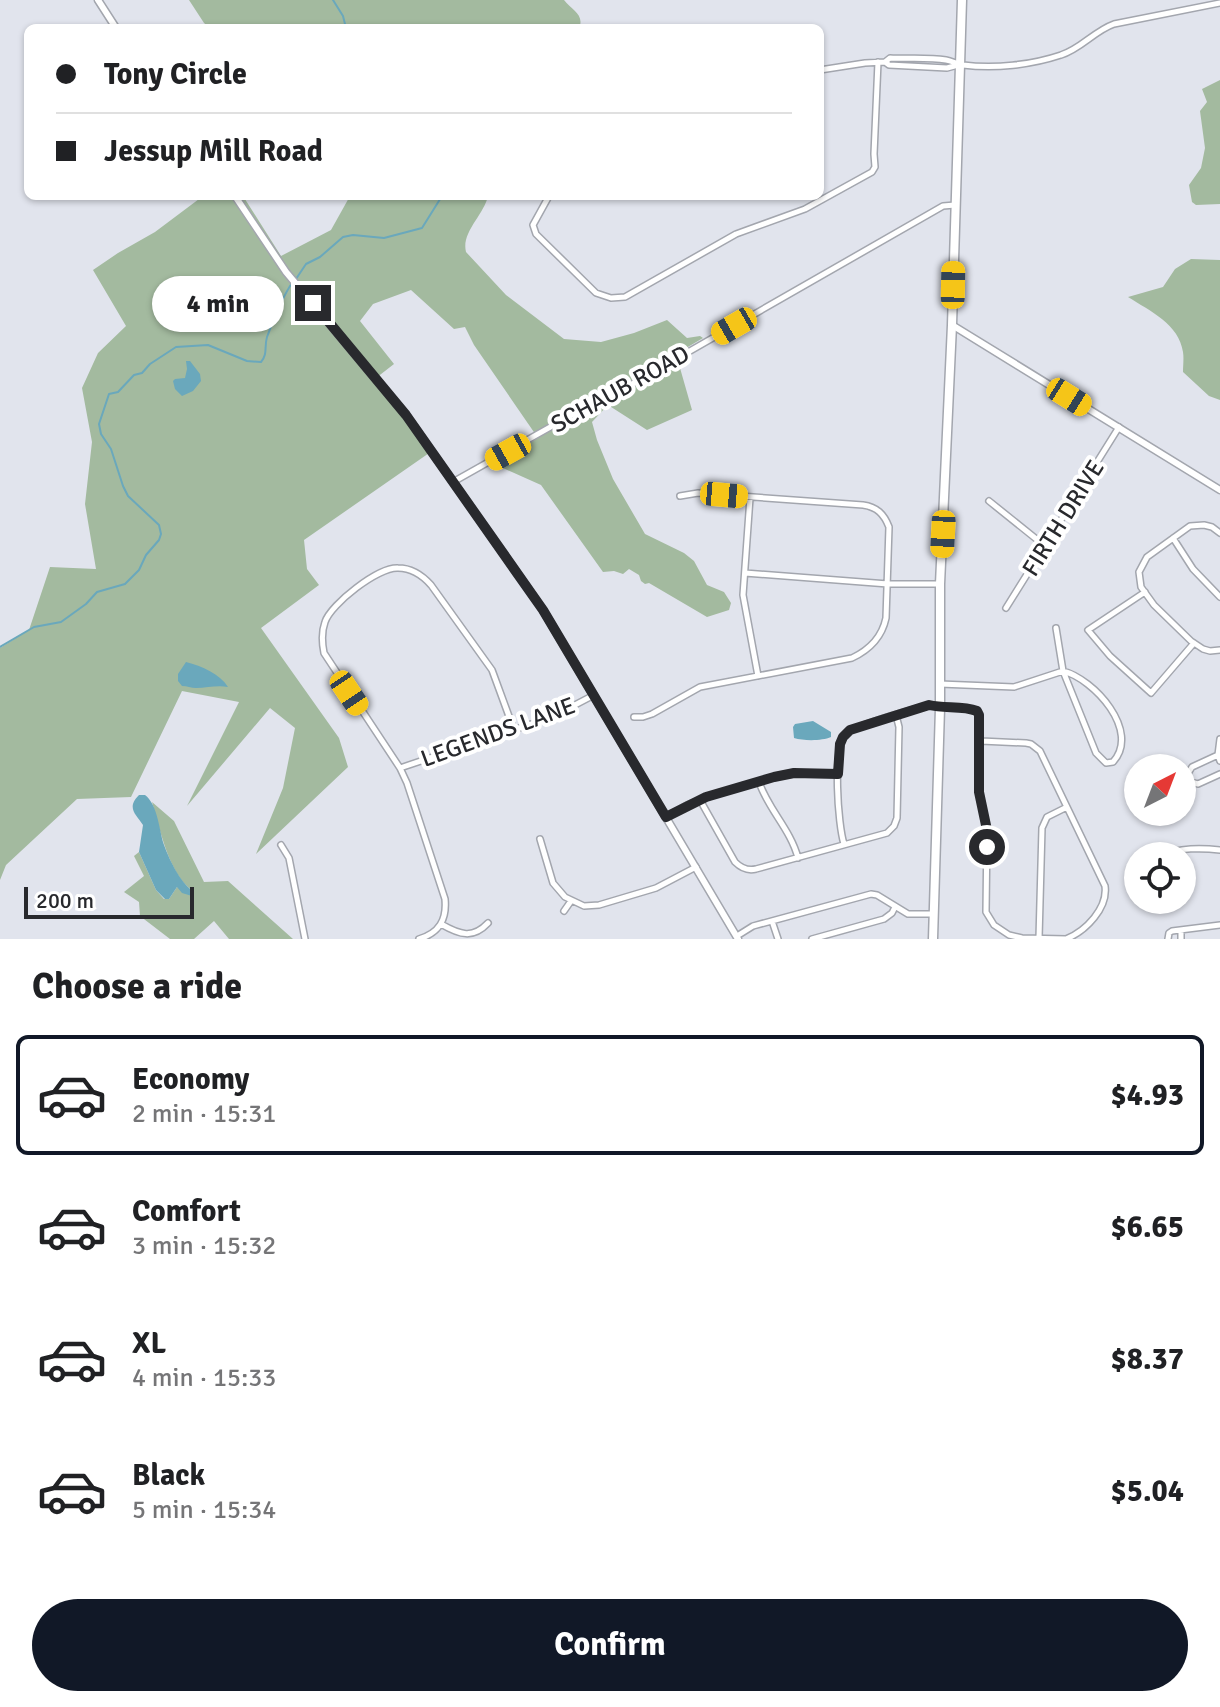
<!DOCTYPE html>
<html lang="en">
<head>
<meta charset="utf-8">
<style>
	:root { --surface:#fff; --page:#f2f2f2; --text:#202124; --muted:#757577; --line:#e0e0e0; --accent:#111827 }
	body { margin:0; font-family:Signika,sans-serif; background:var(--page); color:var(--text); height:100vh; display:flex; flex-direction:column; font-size:30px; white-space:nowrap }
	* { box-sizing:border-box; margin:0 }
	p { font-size:26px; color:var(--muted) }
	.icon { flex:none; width:44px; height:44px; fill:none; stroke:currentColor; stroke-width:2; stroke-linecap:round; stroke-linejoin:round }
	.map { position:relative; height:939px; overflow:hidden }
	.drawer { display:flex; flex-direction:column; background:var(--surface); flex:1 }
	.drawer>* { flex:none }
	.top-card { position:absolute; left:24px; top:24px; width:800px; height:176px; border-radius:12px; box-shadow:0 2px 6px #0004; display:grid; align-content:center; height:176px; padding:0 32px; background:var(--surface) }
	.needle { width:52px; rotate:42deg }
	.controls { position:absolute; left:1124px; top:754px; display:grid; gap:16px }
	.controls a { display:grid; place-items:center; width:72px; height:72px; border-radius:50%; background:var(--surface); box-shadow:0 2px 6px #0004; font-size:40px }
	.scale { position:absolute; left:24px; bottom:20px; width:170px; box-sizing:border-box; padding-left:8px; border:4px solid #28292d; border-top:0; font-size:22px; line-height:28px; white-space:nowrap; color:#28292d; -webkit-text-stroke:6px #fff; paint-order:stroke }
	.end { position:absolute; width:36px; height:36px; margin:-18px; border:10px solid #28292d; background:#fff; box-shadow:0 0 0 4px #fff }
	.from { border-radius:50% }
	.bubble { position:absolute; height:56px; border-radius:28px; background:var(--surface); box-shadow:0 2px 6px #0004; font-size:26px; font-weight:700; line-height:56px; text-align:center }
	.car { position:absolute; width:24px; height:48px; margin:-24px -12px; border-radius:10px; box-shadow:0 0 6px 2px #0007; background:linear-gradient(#f5c518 24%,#345 0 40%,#f5c518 0 76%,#345 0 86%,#f5c518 0) }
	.top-card b { display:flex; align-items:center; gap:28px; height:76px; font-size:30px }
	.top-card b+b { border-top:2px solid var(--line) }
	.top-card i { width:20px; height:20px; background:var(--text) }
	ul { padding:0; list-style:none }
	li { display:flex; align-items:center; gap:24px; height:120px; margin:0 16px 12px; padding:0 16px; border:4px solid transparent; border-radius:12px }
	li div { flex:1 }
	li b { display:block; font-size:30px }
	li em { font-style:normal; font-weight:700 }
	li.selected { border-color:var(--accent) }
	li>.icon { width:72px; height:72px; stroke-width:1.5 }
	h2 { padding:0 32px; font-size:36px; line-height:96px }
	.primary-button { display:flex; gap:16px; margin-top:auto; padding:16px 32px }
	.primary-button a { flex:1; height:92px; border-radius:48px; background:var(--accent); color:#fff; font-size:32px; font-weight:700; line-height:92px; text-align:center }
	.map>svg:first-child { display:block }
	.green { fill:#a3ba9f }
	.water { fill:#6aa8bc }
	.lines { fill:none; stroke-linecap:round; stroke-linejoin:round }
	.stream { stroke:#6aa8bc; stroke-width:2 }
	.minor-casing { stroke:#a3a6ae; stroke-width:8 }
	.tertiary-casing { stroke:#a3a6ae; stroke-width:9 }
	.primary-casing { stroke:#a3a6ae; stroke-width:11 }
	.minor { stroke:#fff; stroke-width:5 }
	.tertiary { stroke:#fff; stroke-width:6 }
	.primary { stroke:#fff; stroke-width:8 }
	.route { stroke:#28292d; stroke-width:10 }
	.labels { text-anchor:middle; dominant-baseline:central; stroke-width:8; stroke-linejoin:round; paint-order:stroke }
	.street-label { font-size:24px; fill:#28292d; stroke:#fff }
</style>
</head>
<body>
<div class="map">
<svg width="1220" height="939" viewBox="0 0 1220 939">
	<rect width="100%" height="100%" fill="#e1e4ed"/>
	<path class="green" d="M189,0H564C572,10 585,15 579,28H210L204,23Z
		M1220,80V204L1196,205L1192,202L1189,185L1201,168L1205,148L1200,111L1207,102L1202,89Z
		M203,196H243L281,256L331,230L350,196H488C484,215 461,232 466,252L506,295L564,339L601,342L634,333L667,320L687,338L700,336L703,338L676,354L692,410L647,430L608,405L592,422L597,440L613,479L645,534L684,553L694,561L707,585L724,592L731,603L729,610L707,617L649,583L645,584L641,581L639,575L629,569L623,574L614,571L603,572L541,485L494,464L538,438L474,345L465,327L454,329L411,290L373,304L360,321L394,364L376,378L432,451L304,540L307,569L319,585L261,628L339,738L348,767L256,854L283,788L295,728L270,708L187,806L239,702L182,691L131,797L77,799L6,865L0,880V648L29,630L50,567L96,569L85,504L92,442L82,388L98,353L126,326L93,270L118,253L155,232Z
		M1191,259L1220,260V400L1209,396L1183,372C1183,366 1184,358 1183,352C1179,324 1150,311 1128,297L1163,287L1175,269Z
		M152,802L174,821L204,882L228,881L293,939H229L214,921L194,939H170L140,916L139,902L124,892L144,876L134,856L139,852L156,890L164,899H169L177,887L193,891C169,875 160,829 152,802Z"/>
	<path class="water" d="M186,361H190L200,374L201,381L193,391L182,396L175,389L173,381L175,379L185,378L187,369Z
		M186,662C202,666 220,674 228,687C217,685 207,688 196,688C191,688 187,686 182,686L178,681V674Z
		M813,721L831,732V737C822,741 804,741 794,738L793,727L795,724Z
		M139,795H145C157,804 159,827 163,842C168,857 180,883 193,891L192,896L182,893L177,887L169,899H165L156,890L139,852L143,825C136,814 126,808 139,795Z"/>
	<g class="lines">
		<path class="stream" d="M333,0L343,16L346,28
			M296,279L306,264L320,257L343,237L353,235L384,238L422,228L442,196
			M0,647L34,627L61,622L86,604L97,592L125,584L139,570L146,555L159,540L161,534L159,525L128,496L123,486L111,449L101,434L99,424L109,394L118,392L134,375L142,373L150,364L176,347L208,345L247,361L261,362C268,354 264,347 267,337C274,319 281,299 292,283"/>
		<g class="minor-casing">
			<path id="minor" d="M885,62L889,65L947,68L958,65
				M820,70L865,63L885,62L890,58C908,59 928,57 946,60C952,61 957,64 963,65C995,69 1031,65 1061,55C1081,49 1094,31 1114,24L1220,3
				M549,196L533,225L536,234L596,293L611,298L625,297L736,234L805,209L872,172L875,167L874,154L878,62
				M453,482L577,412L634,383L943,206L955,205
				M750,498L743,595L758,676
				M989,501L1045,546
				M1220,533L1212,527L1204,525L1190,526L1147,557L1139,572L1141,587L1154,605L1191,641L1203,649L1210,651L1220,650
				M1173,538L1193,569L1220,597
				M745,573L888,584H939
				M1145,592L1088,630L1110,656L1151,693L1194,643
				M1006,608L1119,427
				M1063,671C1094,679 1141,731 1113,762L1106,763L1096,753Z
				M940,684L1014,687L1063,671L1056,628
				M634,717H643L652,714L700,687L852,658C869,650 882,637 886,618L889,527C884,514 877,507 863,505L698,493L680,496
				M1220,739L1218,755L1220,761
				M1218,755L1192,767L1187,775L1191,782L1198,784L1220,774
				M400,768L552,717L594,695
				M759,782C768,809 791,830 798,858
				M700,800L735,862C741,868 748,871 756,869L887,833L894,826L897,818L899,727L896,715
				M666,817L687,805L713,795L774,777L794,773L838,774
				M540,839L553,883L565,897L584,906L599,905L656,888L696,867
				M844,844C838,825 832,748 846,734C854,725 914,709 929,705C945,709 962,705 977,711L980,719L979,792L987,830L986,912L994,925L1009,935L1022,938L1066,939C1086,931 1108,908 1105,886L1040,751L1031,744L1026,743L981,741
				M281,845L289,858L305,939
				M1163,856C1177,847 1204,848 1220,850
				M564,911L571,901
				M772,921L778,939
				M441,924C460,935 473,939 488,923
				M1181,930V939
				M737,936L753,926L871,894L877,895L908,914H933
				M1039,938L1042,828L1047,817L1067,807
				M419,939C439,933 447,920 445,899L407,783L400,768L324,653C322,643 321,633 325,622C331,604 378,567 398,568C411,568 423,576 431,585L492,670L514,730
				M812,939L884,919L892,913L895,907
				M1168,939L1169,933L1172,931L1220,925"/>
		</g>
		<g class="tertiary-casing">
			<path id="tertiary" d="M98,0L116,28
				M235,196L286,272L406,415L543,610L738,939
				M952,325L1220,490"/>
		</g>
		<g class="primary-casing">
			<path id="primary" d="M933,939L940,708V584L952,325L962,0"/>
		</g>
		<use href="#minor" class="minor"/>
		<use href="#tertiary" class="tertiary"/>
		<use href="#primary" class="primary"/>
	</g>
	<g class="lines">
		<path class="route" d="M313,303L406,415L543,610L666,817L706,797L774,777L794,773L838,774L840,744L843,737L850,730L929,705C945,709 962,705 977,711L979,715V792L987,830V847"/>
	</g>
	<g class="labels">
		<g class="street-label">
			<text transform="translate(620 389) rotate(-29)">SCHAUB ROAD</text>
			<text transform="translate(1063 518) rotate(-58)">FIRTH DRIVE</text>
			<text transform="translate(498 732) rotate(-20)">LEGENDS LANE</text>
		</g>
	</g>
</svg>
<div class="controls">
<a><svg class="needle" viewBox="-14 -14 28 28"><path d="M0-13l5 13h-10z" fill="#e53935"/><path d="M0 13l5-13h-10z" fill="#757577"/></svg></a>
<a><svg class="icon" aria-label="locate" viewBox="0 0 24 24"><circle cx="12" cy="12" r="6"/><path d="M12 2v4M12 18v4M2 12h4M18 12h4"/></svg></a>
</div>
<div class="scale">200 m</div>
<i class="end from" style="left:987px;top:847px"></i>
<i class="end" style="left:313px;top:303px"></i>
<div class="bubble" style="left:152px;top:276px;width:132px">4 min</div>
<i class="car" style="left:953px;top:285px;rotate:1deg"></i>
<i class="car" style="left:734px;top:326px;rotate:240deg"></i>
<i class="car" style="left:1069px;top:397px;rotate:122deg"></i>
<i class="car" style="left:508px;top:452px;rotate:241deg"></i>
<i class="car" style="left:724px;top:495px;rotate:95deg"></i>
<i class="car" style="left:943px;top:534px;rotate:183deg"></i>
<i class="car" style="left:349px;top:693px;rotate:146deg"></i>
<div class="top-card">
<b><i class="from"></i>Tony Circle</b>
<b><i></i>Jessup Mill Road</b>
</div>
</div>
<section class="drawer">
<h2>Choose a ride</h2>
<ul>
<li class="selected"><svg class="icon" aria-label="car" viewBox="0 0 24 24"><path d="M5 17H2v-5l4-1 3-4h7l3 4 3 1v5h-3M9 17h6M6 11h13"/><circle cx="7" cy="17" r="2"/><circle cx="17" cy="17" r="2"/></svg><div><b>Economy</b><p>2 min · 15:31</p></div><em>$4.93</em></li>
<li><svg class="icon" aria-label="car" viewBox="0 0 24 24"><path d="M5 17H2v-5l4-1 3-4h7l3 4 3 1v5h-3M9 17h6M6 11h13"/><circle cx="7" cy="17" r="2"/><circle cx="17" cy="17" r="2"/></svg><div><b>Comfort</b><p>3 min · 15:32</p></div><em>$6.65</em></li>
<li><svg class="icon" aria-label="car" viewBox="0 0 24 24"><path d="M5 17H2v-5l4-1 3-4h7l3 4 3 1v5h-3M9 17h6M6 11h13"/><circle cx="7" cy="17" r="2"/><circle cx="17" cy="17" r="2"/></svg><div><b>XL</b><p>4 min · 15:33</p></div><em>$8.37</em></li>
<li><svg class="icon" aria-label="car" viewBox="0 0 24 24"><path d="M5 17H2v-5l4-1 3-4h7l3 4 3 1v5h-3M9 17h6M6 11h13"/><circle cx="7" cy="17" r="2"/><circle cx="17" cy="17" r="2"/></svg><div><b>Black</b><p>5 min · 15:34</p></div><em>$5.04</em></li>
</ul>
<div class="primary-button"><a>Confirm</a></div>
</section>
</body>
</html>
